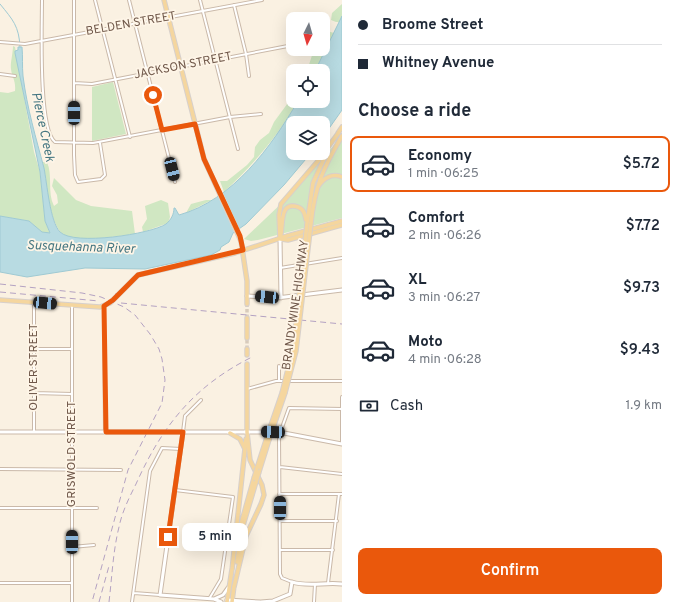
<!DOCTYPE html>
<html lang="en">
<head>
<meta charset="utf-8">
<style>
	:root { --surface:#fff; --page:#f2f2f3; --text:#1f2937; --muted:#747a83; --line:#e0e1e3; --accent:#ea580c }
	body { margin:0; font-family:Overpass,sans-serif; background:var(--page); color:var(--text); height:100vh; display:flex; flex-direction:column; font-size:15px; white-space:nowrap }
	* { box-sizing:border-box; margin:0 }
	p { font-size:13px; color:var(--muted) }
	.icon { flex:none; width:22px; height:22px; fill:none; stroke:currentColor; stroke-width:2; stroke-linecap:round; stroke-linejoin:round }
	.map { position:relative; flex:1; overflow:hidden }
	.panel { display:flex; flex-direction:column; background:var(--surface); width:336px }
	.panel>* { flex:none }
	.top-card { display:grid; align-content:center; height:88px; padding:0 16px; background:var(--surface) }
	.needle { width:26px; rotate:185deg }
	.buttons { position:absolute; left:286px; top:12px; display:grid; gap:8px }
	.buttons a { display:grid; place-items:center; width:44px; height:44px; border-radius:8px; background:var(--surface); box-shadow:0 4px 16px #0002; font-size:20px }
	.end { position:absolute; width:18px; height:18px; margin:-9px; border:5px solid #ea580c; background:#fff; box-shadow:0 0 0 2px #fff }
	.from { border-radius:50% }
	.bubble { position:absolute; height:28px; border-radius:8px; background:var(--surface); box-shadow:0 4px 16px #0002; font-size:13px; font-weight:600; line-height:28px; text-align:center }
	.car { position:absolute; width:12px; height:24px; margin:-12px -6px; border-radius:5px; box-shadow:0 0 3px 1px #0007; background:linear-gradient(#222 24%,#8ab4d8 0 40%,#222 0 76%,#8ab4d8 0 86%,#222 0) }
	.top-card b { display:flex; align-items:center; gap:14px; height:38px; font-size:15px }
	.top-card b+b { border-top:1px solid var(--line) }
	.top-card i { width:10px; height:10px; background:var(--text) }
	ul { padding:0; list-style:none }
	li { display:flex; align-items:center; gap:12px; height:56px; margin:0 8px 6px; padding:0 8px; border:2px solid transparent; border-radius:8px }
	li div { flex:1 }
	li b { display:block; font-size:15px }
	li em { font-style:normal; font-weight:600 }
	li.on { border-color:var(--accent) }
	li>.icon { width:36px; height:36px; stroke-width:1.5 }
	h2 { padding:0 16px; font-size:18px; line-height:48px }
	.pay { display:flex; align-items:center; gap:10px; height:44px; padding:0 16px; font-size:15px }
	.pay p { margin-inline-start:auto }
	.button { display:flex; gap:8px; margin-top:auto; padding:8px 16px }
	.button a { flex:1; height:46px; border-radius:8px; background:var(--accent); color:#fff; font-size:16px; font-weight:600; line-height:46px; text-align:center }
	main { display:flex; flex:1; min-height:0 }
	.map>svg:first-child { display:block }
	.green { fill:#d0e7c2 }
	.water { fill:#b8dbe2; stroke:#9fcad3 }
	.pier { fill:#faf1e2 }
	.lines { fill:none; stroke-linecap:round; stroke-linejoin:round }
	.stream { stroke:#9fcad3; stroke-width:1 }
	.primary-tunnel { stroke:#d8cbbc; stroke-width:3.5; stroke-dasharray:3.5 2; stroke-linecap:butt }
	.minor-casing { stroke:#cab9a9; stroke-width:4 }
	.tertiary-casing { stroke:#cab9a9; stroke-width:5 }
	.primary-casing { stroke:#d7d0cc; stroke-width:5.5 }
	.minor { stroke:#fff; stroke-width:2 }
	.tertiary { stroke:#fff; stroke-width:3 }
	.primary { stroke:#f5d69e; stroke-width:3.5 }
	.rail { stroke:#b4a2c2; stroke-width:1; stroke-dasharray:6 4; stroke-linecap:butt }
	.primary-bridge-casing { stroke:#d7d0cc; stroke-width:5.5; stroke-linecap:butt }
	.primary-bridge { stroke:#f5d69e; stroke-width:3.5 }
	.route { stroke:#ea580c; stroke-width:5 }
	.labels { text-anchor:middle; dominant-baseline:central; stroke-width:3.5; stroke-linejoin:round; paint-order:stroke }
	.street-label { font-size:12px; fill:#70584a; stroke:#fef5e7 }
	.water-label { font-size:13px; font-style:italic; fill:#467782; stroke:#fef5e7 }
</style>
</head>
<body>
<main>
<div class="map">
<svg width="342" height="602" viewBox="0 0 342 602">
	<rect width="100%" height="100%" fill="#faf1e2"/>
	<path class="green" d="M342,4V16L340,22H336L331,20L332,13Z
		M327,31L334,33L315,71H307L314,49H323V32Z
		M13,46L15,47L34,152L40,172L45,221L50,234L42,232L29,221L0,216V92L8,93L15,91C16,80 12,78 11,69C10,64 13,53 13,46Z
		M113,82L126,134L92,141V87Z
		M293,96V101H298C278,136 253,165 224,192L220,181H227L247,165L254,157L255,147L260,140L269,133L274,122Z
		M342,136V218L258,240L251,241L244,239L286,199Z
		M43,162H47C53,176 47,192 54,206L58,203L57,195L52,186L54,178L76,200L91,206L132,211L135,234C116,236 85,242 67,237C50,231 44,178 43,162Z
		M161,200L168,203L170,217L168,223L143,232L142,227L147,219L145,206Z
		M206,200H212L186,213L191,204Z"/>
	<path class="water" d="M342,16V110L323,137V123H293V153H311L284,185L246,224L233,233L229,242L221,247L220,250L211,255L145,269L85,268L27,277L0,272V216L29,221L42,232L50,233L45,221L40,172L15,53V51L18,50V47H22C23,57 22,66 23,76C27,108 36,138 44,168C47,183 50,222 60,232C74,246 151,234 166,224C171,220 174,214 174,208H175L179,215C233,200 271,147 298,101H323V71H315Z"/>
	<path class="pier" d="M222,191L240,230L235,234L217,194Z"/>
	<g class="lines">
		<path class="stream" d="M0,4C13,20 19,26 20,47"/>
		<path class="primary-tunnel" d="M247,318V304
			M247,349V338"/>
		<g class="minor-casing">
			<path id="minor" d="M42,0C42,24 38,129 55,142L93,143L230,117L261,114
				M74,0V155L75,175L78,182L101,179L105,175L100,143
				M95,0L130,137
				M129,0L175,182
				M200,0L238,149
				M234,5L246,54L249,76
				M0,42L25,44L262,0
				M0,74L15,76
				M74,83L92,84L293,45
				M280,268L342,258
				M34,302V432
				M104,306L105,432
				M34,349H72
				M279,366V381
				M247,389L276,381H342
				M34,393L72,394
				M183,432L185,416L201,400
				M342,444V397
				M280,467L342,474
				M0,469L121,470
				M175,490L233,497L221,579L209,599
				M279,494H342
				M0,508H97
				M280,521H337
				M72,547L94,545
				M280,550H333
				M292,582L282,578L280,574L279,436L289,408L342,409
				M0,583H72
				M328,583L339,494
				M134,593L160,595
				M72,602V306
				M132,602L150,471L162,448L181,449
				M314,602L315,584"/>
		</g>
		<g class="tertiary-casing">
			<path id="tertiary" d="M280,239L281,298
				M247,296L277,298L342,290
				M0,432H265L284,433L342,444
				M183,432L160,595L214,599L223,595L228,588
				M214,599L221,602
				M227,600L260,602
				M261,602L273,601L290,594L292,582C307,587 326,582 342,584"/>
		</g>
		<g class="primary-casing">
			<path id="primary" d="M164,0L204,159L241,241L247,281V304
				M338,133L342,127
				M318,187C323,178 332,173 342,177
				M311,223C315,186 323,168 342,136
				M307,224L313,183L327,152
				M280,238C284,228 278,200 298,207C304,209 305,215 306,220
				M280,239L279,215L281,204L318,161L339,132
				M281,239L288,240L342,225
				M0,300L100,307L110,303L138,275L235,253L287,236L342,221
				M247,338V318
				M247,349V355
				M271,425L282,393
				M274,425L285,393
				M230,433L240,439L245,449
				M257,468L266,440
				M259,472L269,440
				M238,535L254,478
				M237,562L242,529L256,482
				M232,570L246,439
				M234,587L246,536L261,504L264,495L262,485L250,460L247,432V364
				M227,602L232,569
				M232,602L234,586"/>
		</g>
		<use href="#minor" class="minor"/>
		<use href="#tertiary" class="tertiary"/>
		<use href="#primary" class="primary"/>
		<path class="rail" d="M0,284L82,293L101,297L124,307L135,315L150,334L159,349L162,359L165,380L162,403L128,470L92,602
			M0,292L99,301
			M115,294L124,295
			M121,303L342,324
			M99,602L109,566
			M109,602C112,577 113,551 119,527C122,512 129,498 136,484C162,426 194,386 252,357"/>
		<g class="primary-bridge-casing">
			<path id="primary-bridge" d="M282,393L293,349L307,224
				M285,393L296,351L311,223
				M266,440L271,425
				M269,440L274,425
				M254,478L257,468
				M256,482L259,472"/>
		</g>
		<use href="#primary-bridge" class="primary-bridge"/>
	</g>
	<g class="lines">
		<path class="route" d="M153,95L162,130L195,124L204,159L240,236L243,250L138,275L113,300L104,306L106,432H183L168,537"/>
	</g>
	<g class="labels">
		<g class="street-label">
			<text transform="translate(131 24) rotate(-10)">BELDEN STREET</text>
			<text transform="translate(183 66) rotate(-11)">JACKSON STREET</text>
			<text transform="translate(296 305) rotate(-82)">BRANDYWINE HIGHWAY</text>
			<text transform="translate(34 367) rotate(-90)">OLIVER STREET</text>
			<text transform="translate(72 454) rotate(-90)">GRISWOLD STREET</text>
		</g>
		<g class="water-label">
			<text transform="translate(42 127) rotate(78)">Pierce Creek</text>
			<text transform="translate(81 248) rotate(2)">Susquehanna River</text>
		</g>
	</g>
</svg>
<div class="buttons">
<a><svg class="needle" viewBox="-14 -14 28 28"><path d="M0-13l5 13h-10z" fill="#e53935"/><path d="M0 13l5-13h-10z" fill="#747a83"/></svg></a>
<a><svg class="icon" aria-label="locate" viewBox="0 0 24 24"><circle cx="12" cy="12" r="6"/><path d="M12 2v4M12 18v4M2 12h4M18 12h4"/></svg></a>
<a><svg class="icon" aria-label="layers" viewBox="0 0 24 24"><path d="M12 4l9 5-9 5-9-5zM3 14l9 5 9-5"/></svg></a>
</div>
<i class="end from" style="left:153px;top:95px"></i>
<i class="end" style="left:168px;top:537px"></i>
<div class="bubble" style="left:182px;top:523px;width:66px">5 min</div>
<i class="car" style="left:74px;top:113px;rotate:0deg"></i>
<i class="car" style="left:172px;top:169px;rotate:166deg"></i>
<i class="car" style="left:267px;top:297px;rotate:276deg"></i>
<i class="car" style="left:45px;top:303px;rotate:95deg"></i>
<i class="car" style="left:273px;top:432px;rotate:272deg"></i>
<i class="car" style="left:280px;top:508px;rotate:0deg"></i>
<i class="car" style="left:72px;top:542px;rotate:0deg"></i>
</div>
<section class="panel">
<div class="top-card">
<b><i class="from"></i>Broome Street</b>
<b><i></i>Whitney Avenue</b>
</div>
<h2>Choose a ride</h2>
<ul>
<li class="on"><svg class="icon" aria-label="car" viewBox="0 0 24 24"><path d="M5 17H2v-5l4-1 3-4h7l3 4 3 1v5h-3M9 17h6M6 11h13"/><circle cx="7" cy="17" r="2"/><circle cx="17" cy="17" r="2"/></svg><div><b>Economy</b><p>1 min · 06:25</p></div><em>$5.72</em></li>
<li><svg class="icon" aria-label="car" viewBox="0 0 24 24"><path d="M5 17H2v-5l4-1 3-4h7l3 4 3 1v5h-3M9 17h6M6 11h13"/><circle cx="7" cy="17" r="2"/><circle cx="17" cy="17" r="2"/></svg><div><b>Comfort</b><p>2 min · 06:26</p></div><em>$7.72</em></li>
<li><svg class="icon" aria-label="car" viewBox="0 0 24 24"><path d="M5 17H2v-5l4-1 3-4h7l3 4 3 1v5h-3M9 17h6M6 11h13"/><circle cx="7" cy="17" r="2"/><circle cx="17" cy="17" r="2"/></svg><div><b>XL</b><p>3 min · 06:27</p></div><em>$9.73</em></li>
<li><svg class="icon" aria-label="car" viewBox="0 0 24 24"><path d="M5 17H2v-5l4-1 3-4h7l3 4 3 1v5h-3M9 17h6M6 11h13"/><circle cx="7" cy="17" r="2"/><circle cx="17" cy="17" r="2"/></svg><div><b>Moto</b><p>4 min · 06:28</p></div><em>$9.43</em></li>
</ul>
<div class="pay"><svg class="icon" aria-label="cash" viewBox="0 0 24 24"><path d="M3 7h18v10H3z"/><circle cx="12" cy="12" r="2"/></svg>Cash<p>1.9 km</p></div>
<div class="button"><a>Confirm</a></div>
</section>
</main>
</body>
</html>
